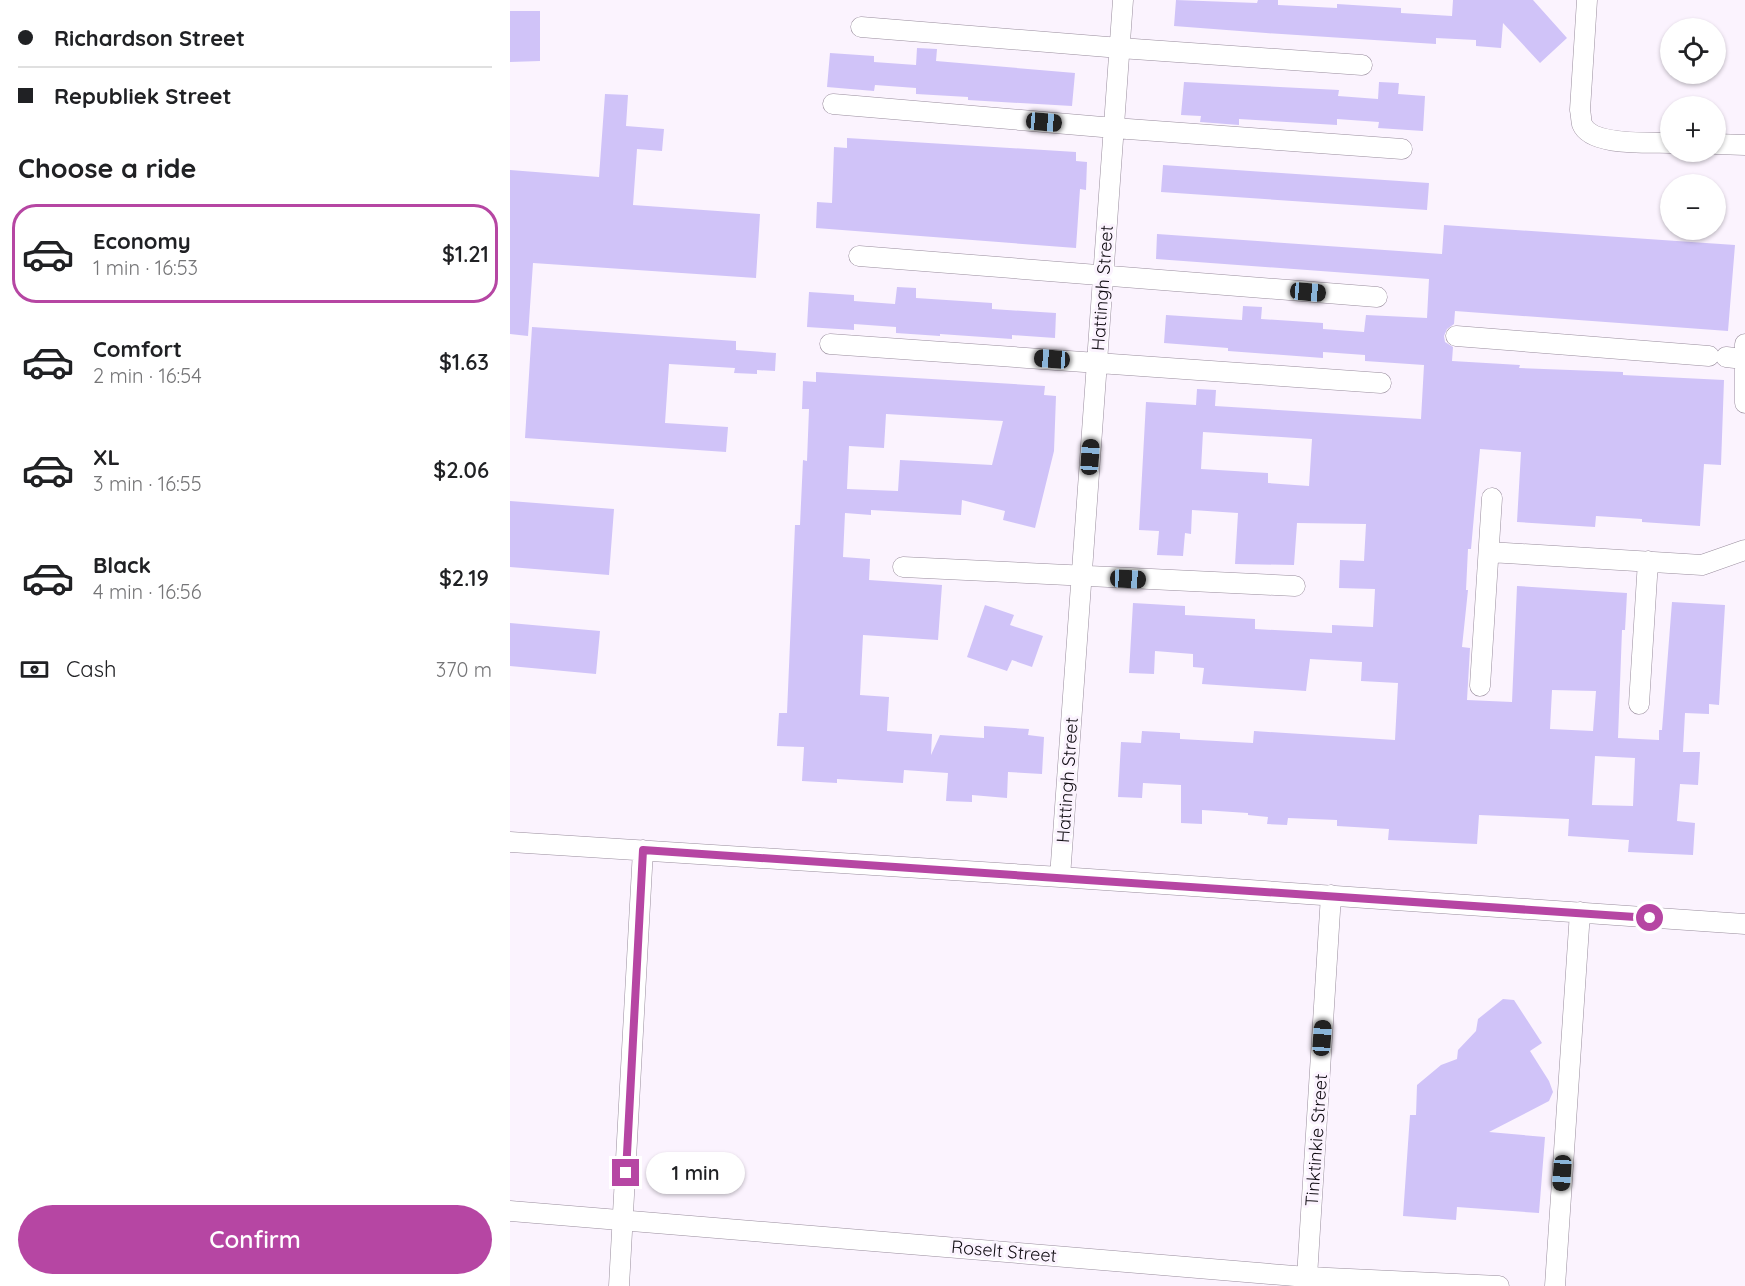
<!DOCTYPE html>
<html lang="en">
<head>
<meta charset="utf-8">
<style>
	:root { --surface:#fff; --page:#f2f2f2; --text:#202124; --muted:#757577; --line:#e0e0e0; --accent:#b646a3 }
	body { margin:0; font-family:Quicksand,sans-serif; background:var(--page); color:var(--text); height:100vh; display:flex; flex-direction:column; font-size:22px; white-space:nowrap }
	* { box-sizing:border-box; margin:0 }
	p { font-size:20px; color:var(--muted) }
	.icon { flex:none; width:33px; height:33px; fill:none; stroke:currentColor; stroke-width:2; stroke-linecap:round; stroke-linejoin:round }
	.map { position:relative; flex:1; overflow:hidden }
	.details { display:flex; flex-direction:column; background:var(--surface); width:510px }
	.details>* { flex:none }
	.guide { display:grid; align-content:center; height:132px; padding:0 18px; background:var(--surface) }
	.tools { position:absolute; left:1150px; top:18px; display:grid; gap:12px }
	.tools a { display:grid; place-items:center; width:66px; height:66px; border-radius:50%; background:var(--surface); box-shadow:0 2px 4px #0004; font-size:30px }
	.end { position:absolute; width:27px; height:27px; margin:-14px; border:8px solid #b646a3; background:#fff; box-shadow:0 0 0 3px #fff }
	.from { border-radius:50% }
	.bubble { position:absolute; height:42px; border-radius:21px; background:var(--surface); box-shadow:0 2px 4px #0004; font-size:20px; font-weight:600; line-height:42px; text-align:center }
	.car { position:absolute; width:18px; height:36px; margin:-18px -9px; border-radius:8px; box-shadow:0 0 4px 2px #0007; background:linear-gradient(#222 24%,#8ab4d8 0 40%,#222 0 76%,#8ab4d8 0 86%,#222 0) }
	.guide b { display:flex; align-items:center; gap:21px; height:57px; font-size:22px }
	.guide b+b { border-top:2px solid var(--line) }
	.guide i { width:15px; height:15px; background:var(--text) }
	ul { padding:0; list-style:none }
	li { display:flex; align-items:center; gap:18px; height:99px; margin:0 12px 9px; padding:0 6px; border:3px solid transparent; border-radius:24px }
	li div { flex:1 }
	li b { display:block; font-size:22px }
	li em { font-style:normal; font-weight:600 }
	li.current { border-color:var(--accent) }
	li>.icon { width:54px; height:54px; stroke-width:1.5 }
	h2 { padding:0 18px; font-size:27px; line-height:72px }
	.pay { display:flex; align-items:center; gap:15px; height:66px; padding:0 18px; font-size:22px }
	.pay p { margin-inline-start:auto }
	.button { display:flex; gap:12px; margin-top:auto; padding:12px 18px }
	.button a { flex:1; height:69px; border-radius:36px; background:var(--accent); color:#fff; font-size:24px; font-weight:600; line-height:69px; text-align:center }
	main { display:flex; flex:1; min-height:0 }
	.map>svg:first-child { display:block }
	.building { fill:#d0c3f8; fill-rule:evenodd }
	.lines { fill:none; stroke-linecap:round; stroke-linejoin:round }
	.street-casing { stroke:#998d9d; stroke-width:21 }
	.street { stroke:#fff; stroke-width:20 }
	.route { stroke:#b646a3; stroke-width:8 }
	.labels { text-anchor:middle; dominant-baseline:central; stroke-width:6; stroke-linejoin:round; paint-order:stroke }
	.street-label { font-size:18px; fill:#0f0b11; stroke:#fbf3fe }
</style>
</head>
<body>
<main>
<section class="details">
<div class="guide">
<b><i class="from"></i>Richardson Street</b>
<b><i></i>Republiek Street</b>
</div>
<h2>Choose a ride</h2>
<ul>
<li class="current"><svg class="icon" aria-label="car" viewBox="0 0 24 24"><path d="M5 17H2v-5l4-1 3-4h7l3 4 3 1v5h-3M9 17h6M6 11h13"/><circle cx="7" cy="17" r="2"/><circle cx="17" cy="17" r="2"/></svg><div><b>Economy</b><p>1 min · 16:53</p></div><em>$1.21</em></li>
<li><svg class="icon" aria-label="car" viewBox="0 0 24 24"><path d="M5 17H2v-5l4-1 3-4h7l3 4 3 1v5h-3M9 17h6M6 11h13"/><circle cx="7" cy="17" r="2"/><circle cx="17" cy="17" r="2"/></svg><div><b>Comfort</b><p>2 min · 16:54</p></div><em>$1.63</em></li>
<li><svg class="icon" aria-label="car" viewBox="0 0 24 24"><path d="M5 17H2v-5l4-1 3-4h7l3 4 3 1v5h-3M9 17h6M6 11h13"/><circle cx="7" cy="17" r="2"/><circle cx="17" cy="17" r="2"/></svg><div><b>XL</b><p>3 min · 16:55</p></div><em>$2.06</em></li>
<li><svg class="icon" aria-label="car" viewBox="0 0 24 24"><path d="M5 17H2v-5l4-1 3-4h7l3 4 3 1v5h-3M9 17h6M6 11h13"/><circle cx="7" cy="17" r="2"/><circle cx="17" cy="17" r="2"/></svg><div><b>Black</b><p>4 min · 16:56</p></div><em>$2.19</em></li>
</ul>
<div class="pay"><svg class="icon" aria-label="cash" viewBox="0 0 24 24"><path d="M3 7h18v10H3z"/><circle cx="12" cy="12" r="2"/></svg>Cash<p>370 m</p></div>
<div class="button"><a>Confirm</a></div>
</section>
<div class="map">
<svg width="1235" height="1286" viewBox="0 0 1235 1286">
	<rect width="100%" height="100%" fill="#fbf3fe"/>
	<path class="building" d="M666,0L747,3L748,0H768V5L827,8V4L891,8V13L942,16L943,0H1023L1057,38L1030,63L993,23L991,48L966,46V40L926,38V44L756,33L664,26Z
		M0,11H30V61L0,62Z
		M407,48L427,49L426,61L565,73L562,106L458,100V97L406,94V88L365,85L364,91L317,87L320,53L364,56V62L406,65Z
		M674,82L829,90L828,96L868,99L869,82L889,83L888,94L915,96L913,131L868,128L869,122L827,119V125L729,119V125L690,122L691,116L671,115Z
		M95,94L118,95L116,126L154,129L152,151L127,149L123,205L250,214L246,278L23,263L18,336L0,334V170L89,177Z
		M337,138L566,152V161L577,162L576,190L570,189L566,248L306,228L307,202L322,203L324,147L337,148Z
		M653,165L919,183L917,210L651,192Z
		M934,225L1225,245L1218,331L945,311L944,324L937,329L934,336L935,342L943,347L942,361L1010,365L1009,368L1113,372V375L1214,380L1211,465L1194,464L1190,526L1132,522V519L1086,516L1085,527L1007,522L1011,452L970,449L961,549H958L956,590H958L952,647L960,648L957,700L1002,702L1007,586L1117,593L1115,630H1112L1108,738L1149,740V730H1152L1162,602L1215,605L1209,705L1199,704V714L1175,713L1173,752H1190L1188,785L1170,784L1167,821L1185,823L1183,855L1118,852L1119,840L1058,836L1059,819L969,815L967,844L878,840L879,829L827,826V820L778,818L777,825L757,824L758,817L738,815V813L692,810V824L671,823V785L633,783L632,798L608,797L611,742L631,743L632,731L670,733V739L743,743L744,731L885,740L888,683L851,681L852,662L800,659L796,691L692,684L694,668L683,667V654L645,651L644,674L619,673L623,603L675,606V615L745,619V629L822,633V625L863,627L865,589L829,588L830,560L854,561L856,524L787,523L784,565L725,564L728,513L682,510L681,534L675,533L673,556L647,555L649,531L629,530L636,402L686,405L687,389L706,390L705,406L911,419L914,365L855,361V355L813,352V358L718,351V348L654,343L656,315L732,320L733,306L752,307L751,319L813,323V329L854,332L856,315L917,318L919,279L646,259L647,234L932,254ZM693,432L802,439L799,486L758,483V473L691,469ZM1042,690L1086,691L1083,731L1040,729ZM1085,756L1125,758L1123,806L1082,805Z
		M387,287L406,288V298L482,303V309L546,313L545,338L502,335V339L430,334V336L386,333V327L344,324V330L297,327L299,292L344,295V301L385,304Z
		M22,327L226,341V350L266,353L265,371L247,370V374L224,373L225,368L159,364L155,423L218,427L216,452L15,438Z
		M306,372L535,386L534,395L546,396L544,451L525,528L493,520L495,511L452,500L451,515L361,510V515L335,513L333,557L360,559L359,580L432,585L428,640L353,635L350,695L379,697L377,731L422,734L421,755L430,735L474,738V726L519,729L518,735L534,737L532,774L498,772L497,798L462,795V802L436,801L438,773L394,770L393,783L327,779V783L292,781L294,747L267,746L269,713H277L285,525H290L293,460L297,461L299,409H292L293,381L306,382ZM376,414L493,421L482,465L390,460L388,491L337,489L339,446L374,448Z
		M0,501L104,509L99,575L0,567Z
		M475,605L504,615L500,625L533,636L522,667L502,660L497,671L457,657Z
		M0,623L90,631L86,674L0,666Z
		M993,999L1004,1000L1032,1043L1020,1051L1039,1081L1043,1092L1039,1101L979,1132L1035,1137L1029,1213L947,1207L946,1220L893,1216L900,1115H906L907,1085L931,1065L947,1059L948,1050L966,1031L968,1019Z"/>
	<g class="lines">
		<g class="street-casing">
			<path id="street" d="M1077,0L1070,110C1071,114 1071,120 1072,124C1081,147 1141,142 1161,143
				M351,27L610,48L852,65
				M323,104L604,128L892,149
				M1206,144L1235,145
				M349,256L867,297
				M946,336L1199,356
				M320,344L871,383
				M1235,344V403
				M1216,357L1234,359
				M979,552L1192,565L1235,550
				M393,567L785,586
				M970,686L982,498
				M1129,704L1138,561
				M0,842L550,877L1235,924
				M550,877L613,0
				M0,1211L797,1277L989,1286
				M797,1277L821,895
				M109,1286L133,850
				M1045,1286L1070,912"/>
		</g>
		<use href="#street" class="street"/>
	</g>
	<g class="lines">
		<path class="route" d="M116,1173L133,850L1140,918"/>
	</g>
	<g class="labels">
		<g class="street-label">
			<text transform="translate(592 288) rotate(-86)">Hattingh Street</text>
			<text transform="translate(557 780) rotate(-86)">Hattingh Street</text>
			<text transform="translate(806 1140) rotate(-86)">Tinktinkie Street</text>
			<text transform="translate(494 1251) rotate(5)">Roselt Street</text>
		</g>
	</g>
</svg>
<div class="tools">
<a><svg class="icon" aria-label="locate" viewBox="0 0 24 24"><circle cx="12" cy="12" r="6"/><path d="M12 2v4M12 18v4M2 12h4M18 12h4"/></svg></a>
<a>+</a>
<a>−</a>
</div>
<i class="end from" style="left:1140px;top:918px"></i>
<i class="end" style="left:116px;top:1173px"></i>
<div class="bubble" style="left:136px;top:1152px;width:99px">1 min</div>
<i class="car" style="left:534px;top:122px;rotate:95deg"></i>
<i class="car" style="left:798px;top:292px;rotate:95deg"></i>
<i class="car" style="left:542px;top:359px;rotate:274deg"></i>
<i class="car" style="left:580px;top:457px;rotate:4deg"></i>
<i class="car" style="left:618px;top:579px;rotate:93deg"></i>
<i class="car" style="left:812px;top:1038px;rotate:4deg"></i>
<i class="car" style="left:1052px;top:1173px;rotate:184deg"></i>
</div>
</main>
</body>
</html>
